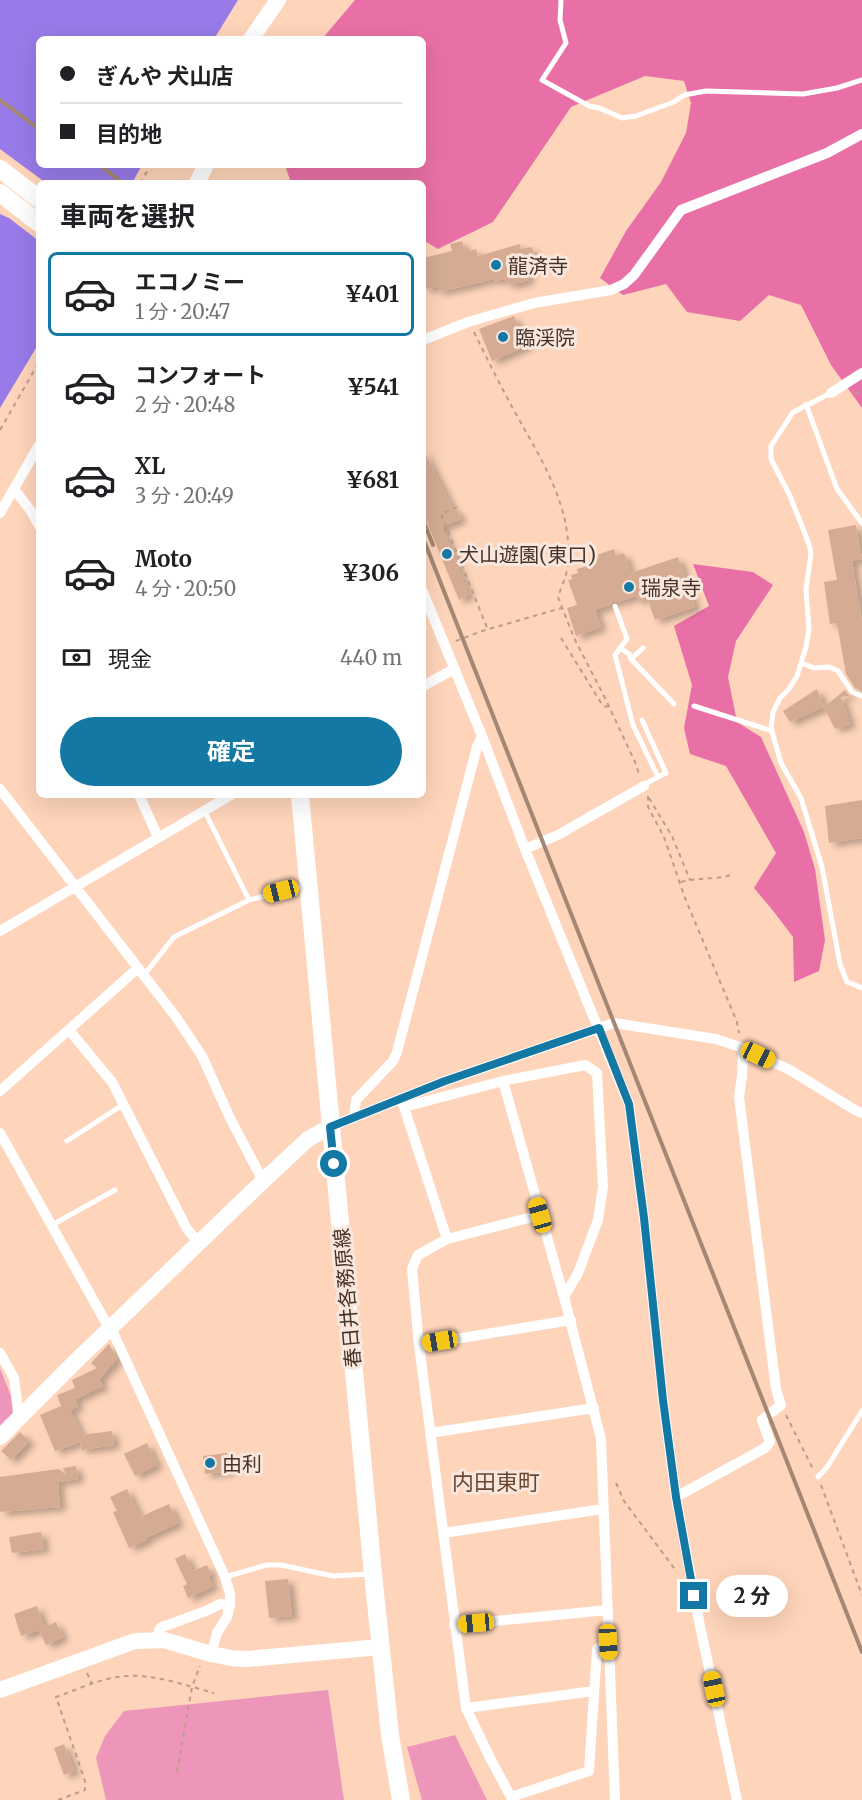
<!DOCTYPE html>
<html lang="ja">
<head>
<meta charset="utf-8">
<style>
	:root { --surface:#fff; --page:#f6f6f6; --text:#202124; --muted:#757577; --line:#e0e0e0; --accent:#1378a4 }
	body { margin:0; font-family:Merriweather,"Noto Sans JP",serif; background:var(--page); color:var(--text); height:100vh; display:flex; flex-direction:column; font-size:22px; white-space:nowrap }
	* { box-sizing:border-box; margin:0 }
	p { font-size:20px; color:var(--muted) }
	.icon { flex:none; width:33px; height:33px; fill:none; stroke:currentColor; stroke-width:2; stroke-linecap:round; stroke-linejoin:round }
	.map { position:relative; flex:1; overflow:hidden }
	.side { position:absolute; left:36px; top:180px; width:390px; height:618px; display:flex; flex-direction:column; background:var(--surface); border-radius:9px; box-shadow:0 6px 24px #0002 }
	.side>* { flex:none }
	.guide { position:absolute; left:36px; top:36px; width:390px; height:132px; border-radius:9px; box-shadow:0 6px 24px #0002; display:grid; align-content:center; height:132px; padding:0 24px; background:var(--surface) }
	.end { position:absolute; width:27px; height:27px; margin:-14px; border:8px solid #1378a4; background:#fff; box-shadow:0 0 0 3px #fff }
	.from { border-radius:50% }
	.bubble { position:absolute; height:42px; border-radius:21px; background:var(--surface); box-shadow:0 6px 24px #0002; font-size:20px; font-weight:700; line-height:42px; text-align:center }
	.car { position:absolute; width:18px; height:36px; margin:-18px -9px; border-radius:8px; box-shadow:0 0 4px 2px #0007; background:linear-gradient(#f5c518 24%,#345 0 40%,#f5c518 0 76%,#345 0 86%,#f5c518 0) }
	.guide b { display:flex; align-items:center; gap:21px; height:57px; font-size:22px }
	.guide b+b { border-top:2px solid var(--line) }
	.guide i { width:15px; height:15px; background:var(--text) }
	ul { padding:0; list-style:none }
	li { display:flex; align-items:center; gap:18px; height:84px; margin:0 12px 9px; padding:0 12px; border:3px solid transparent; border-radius:9px }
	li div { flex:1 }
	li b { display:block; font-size:22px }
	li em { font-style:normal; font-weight:700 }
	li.on { border-color:var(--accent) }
	li>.icon { width:54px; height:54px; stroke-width:1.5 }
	h2 { padding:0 24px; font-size:27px; line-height:72px }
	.pay { display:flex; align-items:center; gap:15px; height:66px; padding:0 24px; font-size:22px }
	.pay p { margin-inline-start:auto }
	.button { display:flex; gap:12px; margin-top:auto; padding:12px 24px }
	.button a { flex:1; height:69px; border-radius:36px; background:var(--accent); color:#fff; font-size:24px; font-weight:700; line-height:69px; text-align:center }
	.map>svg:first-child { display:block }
	.green { fill:#ee96ba }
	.forest { fill:#e970a6 }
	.water { fill:#987be8 }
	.pier { fill:#fed4ba }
	.building { fill:#d5ac93; filter:url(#shadow) }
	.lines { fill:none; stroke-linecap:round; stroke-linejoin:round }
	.path { stroke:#bd9c88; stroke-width:2; stroke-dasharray:4.5 4.5; stroke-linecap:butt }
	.lane { stroke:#fff; stroke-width:5 }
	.street { stroke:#fff; stroke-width:10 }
	.secondary { stroke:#fff; stroke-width:16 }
	.primary { stroke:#fff; stroke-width:18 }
	.rail { stroke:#a58774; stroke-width:4 }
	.route { stroke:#1378a4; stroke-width:8 }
	.poi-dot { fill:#1378a4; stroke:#f9e7dd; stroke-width:2 }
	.labels { text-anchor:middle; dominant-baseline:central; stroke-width:6; stroke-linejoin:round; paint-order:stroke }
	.poi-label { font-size:20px; fill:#443329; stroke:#f9e7dd; text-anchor:start }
	.street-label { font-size:20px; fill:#443329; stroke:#f9e7dd }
	.quarter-label { font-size:22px; fill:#6a4730; stroke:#f9e7dd }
</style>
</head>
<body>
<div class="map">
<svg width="862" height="1800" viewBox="0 0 862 1800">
	<defs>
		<filter id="shadow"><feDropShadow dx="6" dy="4" stdDeviation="3" flood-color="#0004"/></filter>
	</defs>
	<rect width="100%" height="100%" fill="#fed4ba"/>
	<path class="green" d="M0,1368L11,1396L13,1418L0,1431Z
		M328,1690L344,1800H106L96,1758L105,1736L124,1711Z
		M455,1735L487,1800H422L407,1747Z"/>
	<path class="forest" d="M355,0H862V408L831,365L801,305L769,295L740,321L687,312L666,284L623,295L600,278L626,231L661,182L686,133L691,103L684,81L645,76L571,107L493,222L438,249L423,240V183H291L285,165H423V39H322Z
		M693,564L753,572L773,585L736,641L728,677L737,722L761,737L804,832L815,869L825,940L819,971L794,982L793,937L774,912L754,888L776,853L726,766L690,754L684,728L692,685L674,626L709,606Z"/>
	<path class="water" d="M0,0H238L214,39H39V165H142L132,183H39V343L0,408Z"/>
	<path class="pier" d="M0,149L46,183H39V241L9,218L0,214Z"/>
	<path class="building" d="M462,241L465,252L476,249L478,256L520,244L521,249L532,247L537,266L526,269L529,280L511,285L510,283L506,284L505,279L494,281V279L439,292L438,287L426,289V287L423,288V258L452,251L450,244Z
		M514,316L527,346L492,361L479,329Z
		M423,449L454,511L457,510L461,519L442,527L469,595L459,600L423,513Z
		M856,525L862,559L852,561L862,622V691L855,688L846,674L837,623L830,624L824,582L837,580L828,530Z
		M614,549L616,556L624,553L631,573L678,557L695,607L655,620L647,598L638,601L636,596L618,602L614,601L610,605L595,610L601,627L576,636L567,608L577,605L568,580L572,579L571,575L578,573L577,569L594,564L591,557Z
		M817,689L824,707L790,722L783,711Z
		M845,690L849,696L841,697L850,724L835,729L824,707Z
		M862,800V838L829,843L825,806Z
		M109,1344L117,1359L99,1379L103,1386L75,1399L78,1407L70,1410L82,1435L112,1431L114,1445L81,1450L80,1442L55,1451L40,1415L61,1406L57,1395L75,1388L72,1380L97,1368L91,1363Z
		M20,1432L29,1441L11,1460L1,1451Z
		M147,1443L157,1465L135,1476L124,1454Z
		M227,1453L229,1471L205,1474L203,1456Z
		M76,1466L78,1479L58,1482L60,1507L0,1512V1477L59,1469L67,1476L63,1468Z
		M127,1489L140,1517L169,1504L178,1523L146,1538L147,1540L129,1548L113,1512L117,1511L110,1497Z
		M41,1532L44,1549L12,1553L9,1537Z
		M185,1554L193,1571L207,1565L211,1575L208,1576L213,1586L188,1598L183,1586L187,1584L175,1559Z
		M288,1579L292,1616L269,1618L265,1581Z
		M37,1606L44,1627L56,1622L63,1637L46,1645L39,1630L21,1636L14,1614Z
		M64,1744L74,1771L64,1775L54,1748Z"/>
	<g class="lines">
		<path class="path" d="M140,183L151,165
			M474,332C489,363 504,393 521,423C547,469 577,519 566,575C564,582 560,590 558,597L574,638L606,700L635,762L639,774
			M855,393L862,391
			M0,430L39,362
			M457,507L441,514L488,630
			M561,638L603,706L610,707
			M456,641L482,631L562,608
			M648,796V807L664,837L685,898L737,1022L739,1033
			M649,798L672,836L690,880
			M681,882C698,877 715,880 731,875
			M786,1415L813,1469
			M616,1483L624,1501L677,1572
			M821,1485L862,1595
			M87,1673L92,1684
			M177,1772L192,1687L200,1666
			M58,1800L85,1790V1781L56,1697C79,1689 103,1677 127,1676C154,1674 188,1686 214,1693"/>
		<path class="lane" d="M561,0L560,20L566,43L542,80L589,106L599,108L622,118L636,116L674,102L684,95L706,91L803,94L837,88L862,80
			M831,393L793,412L771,446V459L790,496L809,544L811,553L806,589L809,629L806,647L797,676L789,689L780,698L773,712L771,728L781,763L801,798L822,867L840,964L847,982L862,988
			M806,404L837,489L862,523
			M615,606L627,639L615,655L633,725L658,777
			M620,648L629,654L631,659L674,704
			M631,659L643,648
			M802,663L814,668L829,667L838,671L852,692L862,696
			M694,706L772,731
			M642,720L666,773L643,785
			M204,810L249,900
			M144,975L174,937L249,900L305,886
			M67,1141L124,1104
			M52,1225L115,1190
			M818,1477L827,1467L862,1411
			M225,1577L267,1565H281L333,1576L370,1574"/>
		<path class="street" d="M423,340L468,322L534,303L611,290L624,284L634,275L681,210L827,153L862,134
			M831,393L862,373
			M14,489L31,511L39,526
			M0,513L39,445
			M423,592L482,736L525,849L629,1104L644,1218L663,1400L676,1497L700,1626L737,1800
			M423,686L454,669
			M0,789L176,1017L202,1056L230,1118L263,1181
			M139,795L158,837
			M525,849L558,835L644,786
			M0,931L231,795
			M69,1030L112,1082L187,1229L199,1243
			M503,1081L564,1297L601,1439L615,1800
			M0,1091L138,968
			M402,1102L404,1107L503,1081L585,1065L597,1073L603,1187L598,1220L578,1273L564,1297
			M404,1107L447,1239L418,1255L412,1269L419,1345L466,1708L490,1758L511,1797L589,1771L597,1649L608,1642
			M354,1117L356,1100L393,1061L397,1052L477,747L482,736
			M330,1127L445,1081L614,1023L716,1039L743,1048L790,1070L855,1110L862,1113
			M0,1133L105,1321L111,1328L225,1577L230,1594V1605L227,1617L217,1633L211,1654
			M447,1239L540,1215
			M419,1345L571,1320
			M0,1353L14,1378L19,1417
			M430,1433L594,1408
			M676,1497L765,1448L770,1442L762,1420L781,1405L776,1389L739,1097L742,1076L743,1048
			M443,1533L603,1509
			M454,1625L608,1610
			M158,1640L159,1630L162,1627L206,1611L220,1604L230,1605
			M466,1708L594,1691"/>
		<path class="secondary" d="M251,39L278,0
			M197,183L206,165
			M0,1437L75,1362L263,1181L308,1139L330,1127
			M0,1690L135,1641L164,1640L211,1654L231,1658L247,1659L381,1647"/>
		<path class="primary" d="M0,169L39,199
			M0,193L39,223
			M300,795L373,1574L390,1735L401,1800"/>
		<path class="rail" d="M0,100L39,129
			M99,165L123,183
			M423,520L433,545
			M423,538L862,1652"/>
	</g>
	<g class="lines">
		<path class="route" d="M334,1164L330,1127L445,1081L599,1028L629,1104L644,1218L663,1400L676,1497L694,1596"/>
	</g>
	<g class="poi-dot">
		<circle cx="496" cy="265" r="6"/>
		<circle cx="503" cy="337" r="6"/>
		<circle cx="447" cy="554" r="6"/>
		<circle cx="629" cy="587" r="6"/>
		<circle cx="210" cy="1463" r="6"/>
	</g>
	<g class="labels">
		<g class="poi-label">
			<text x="508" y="265">龍済寺</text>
			<text x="515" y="337">臨渓院</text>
			<text x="459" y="554">犬山遊園(東口)</text>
			<text x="641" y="587">瑞泉寺</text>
			<text x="222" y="1463">由利</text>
		</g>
		<g class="street-label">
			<text transform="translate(347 1298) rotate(-95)">春日井各務原線</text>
		</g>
		<g class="quarter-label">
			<text x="496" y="1482">内田東町</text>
		</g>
	</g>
</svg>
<i class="end from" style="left:334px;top:1164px"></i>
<i class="end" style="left:694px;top:1596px"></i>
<div class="bubble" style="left:716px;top:1575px;width:72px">2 分</div>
<i class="car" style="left:281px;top:891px;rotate:256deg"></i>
<i class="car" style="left:758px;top:1055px;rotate:115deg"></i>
<i class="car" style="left:540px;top:1215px;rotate:344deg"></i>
<i class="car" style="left:440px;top:1341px;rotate:261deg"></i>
<i class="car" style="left:476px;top:1623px;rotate:265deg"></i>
<i class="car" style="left:608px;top:1642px;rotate:177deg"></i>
<i class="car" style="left:714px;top:1689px;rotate:348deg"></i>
<div class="guide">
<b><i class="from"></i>ぎんや 犬山店</b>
<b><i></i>目的地</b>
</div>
<section class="side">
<h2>車両を選択</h2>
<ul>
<li class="on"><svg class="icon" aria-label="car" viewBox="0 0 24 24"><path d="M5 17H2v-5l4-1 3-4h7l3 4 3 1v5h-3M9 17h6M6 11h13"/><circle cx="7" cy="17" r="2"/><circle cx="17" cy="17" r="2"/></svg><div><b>エコノミー</b><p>1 分 · 20:47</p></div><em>¥401</em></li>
<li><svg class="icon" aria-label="car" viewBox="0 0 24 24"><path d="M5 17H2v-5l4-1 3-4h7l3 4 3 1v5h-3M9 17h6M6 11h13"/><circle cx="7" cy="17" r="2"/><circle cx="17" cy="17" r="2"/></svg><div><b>コンフォート</b><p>2 分 · 20:48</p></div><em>¥541</em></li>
<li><svg class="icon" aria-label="car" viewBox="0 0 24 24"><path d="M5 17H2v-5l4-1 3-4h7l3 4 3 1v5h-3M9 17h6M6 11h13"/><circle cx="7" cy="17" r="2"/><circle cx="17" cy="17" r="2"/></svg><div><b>XL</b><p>3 分 · 20:49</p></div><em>¥681</em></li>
<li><svg class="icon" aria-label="car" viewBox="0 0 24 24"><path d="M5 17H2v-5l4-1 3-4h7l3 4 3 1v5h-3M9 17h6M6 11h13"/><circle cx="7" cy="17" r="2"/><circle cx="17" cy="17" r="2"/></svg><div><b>Moto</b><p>4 分 · 20:50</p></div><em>¥306</em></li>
</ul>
<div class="pay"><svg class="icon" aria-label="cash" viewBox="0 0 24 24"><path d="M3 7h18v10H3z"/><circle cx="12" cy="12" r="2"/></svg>現金<p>440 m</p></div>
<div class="button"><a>確定</a></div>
</section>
</div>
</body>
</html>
